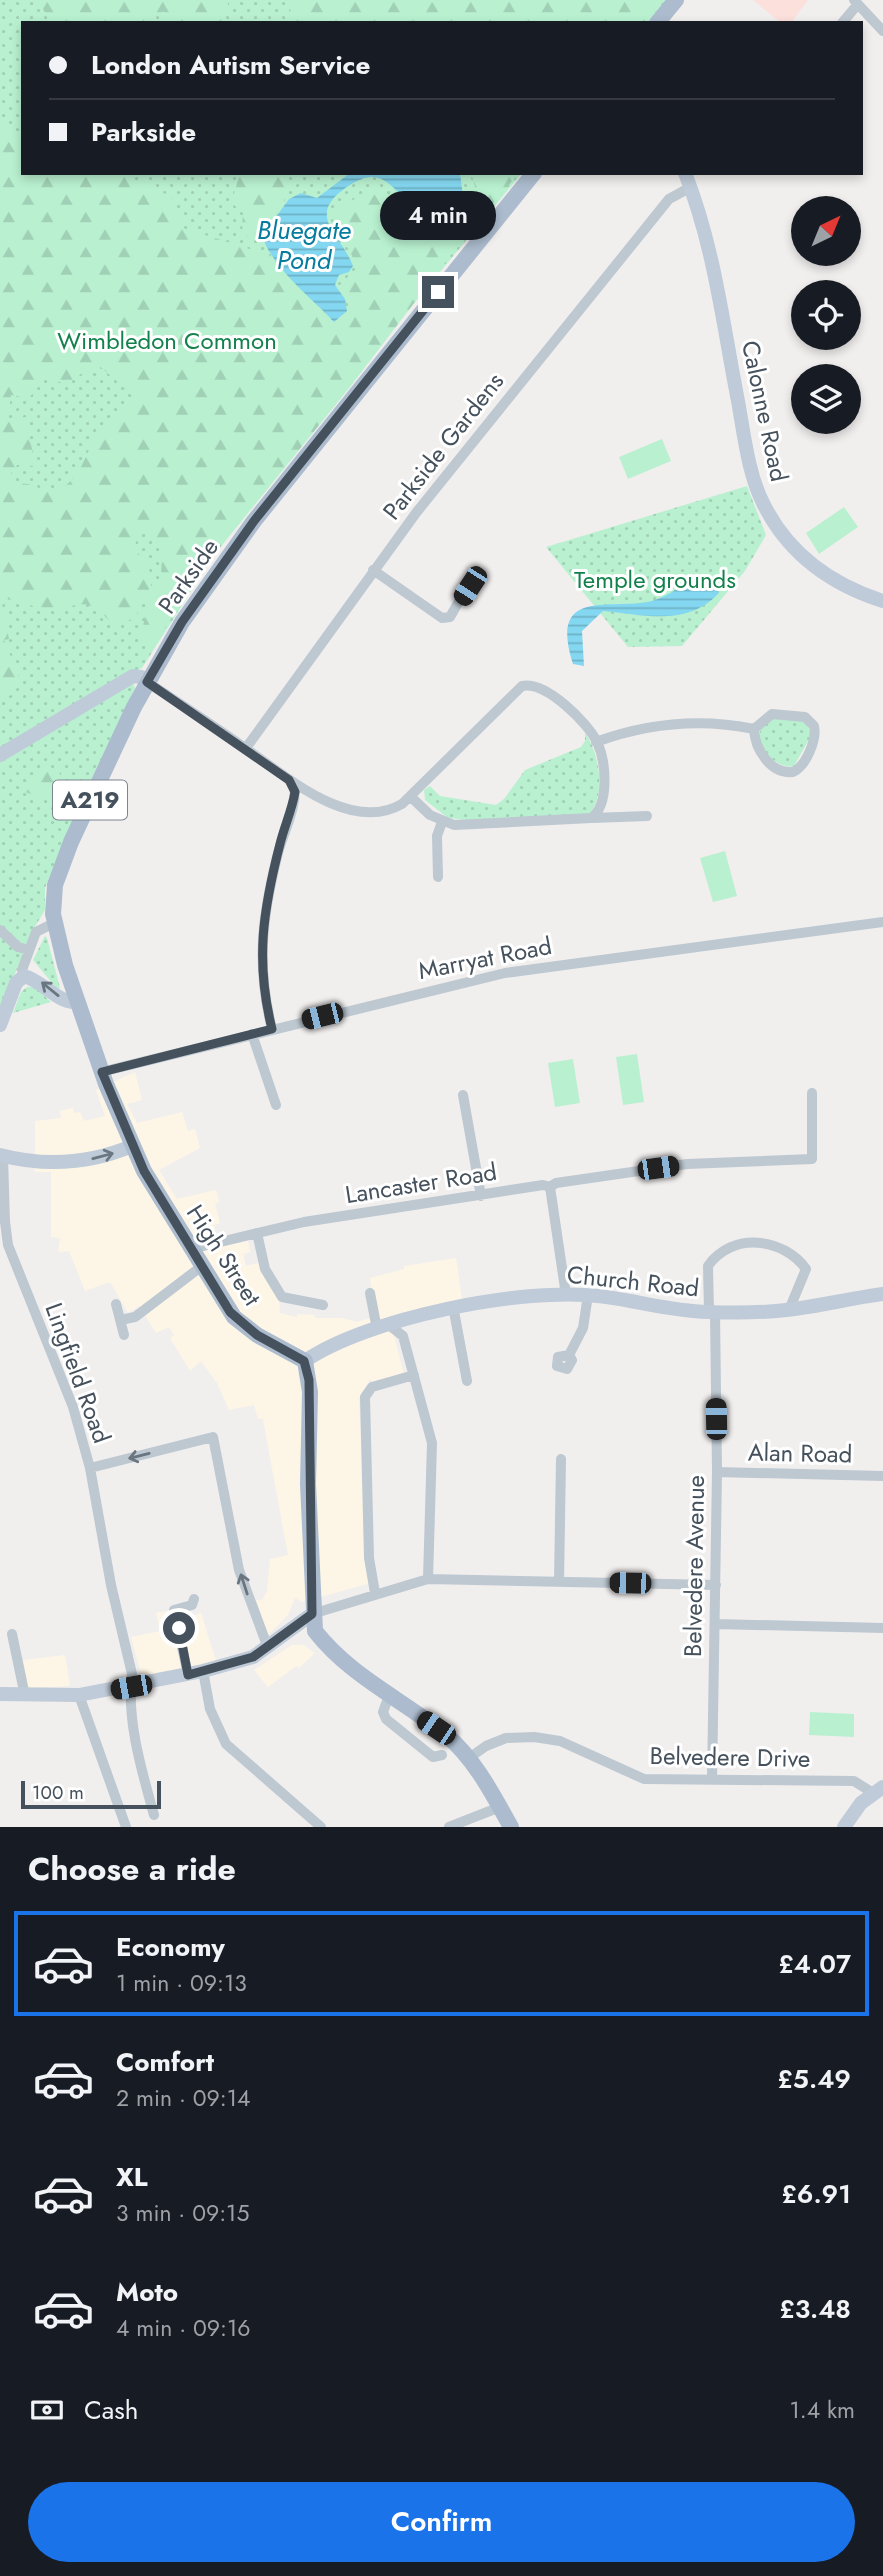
<!DOCTYPE html>
<html lang="en">
<head>
<meta charset="utf-8">
<style>
	:root { --surface:#171b24; --page:#242831; --text:#f1f3f6; --muted:#9ea1a6; --line:#363941; --accent:#1a73e8 }
	body { margin:0; font-family:Jost,sans-serif; background:var(--page); color:var(--text); height:100vh; display:flex; flex-direction:column; font-size:26px; white-space:nowrap }
	* { box-sizing:border-box; margin:0 }
	p { font-size:23px; color:var(--muted) }
	.icon { flex:none; width:38px; height:38px; fill:none; stroke:currentColor; stroke-width:2; stroke-linecap:round; stroke-linejoin:round }
	.map { position:relative; height:1827px; overflow:hidden }
	.side { display:flex; flex-direction:column; background:var(--surface); flex:1 }
	.side>* { flex:none }
	.guide { position:absolute; left:21px; top:21px; width:842px; height:154px; border-radius:0px; box-shadow:0 4px 10px #0003; display:grid; align-content:center; height:154px; padding:0 28px; background:var(--surface) }
	.needle { width:46px; rotate:43deg }
	.buttons { position:absolute; left:791px; top:196px; display:grid; gap:14px }
	.buttons a { display:grid; place-items:center; width:70px; height:70px; border-radius:50%; background:var(--surface); box-shadow:0 4px 10px #0003; font-size:35px }
	.scale { position:absolute; left:21px; bottom:18px; width:140px; box-sizing:border-box; padding-left:7px; border:4px solid #45515c; border-top:0; font-size:19px; line-height:24px; white-space:nowrap; color:#45515c; -webkit-text-stroke:5px #fff; paint-order:stroke }
	.end { position:absolute; width:32px; height:32px; margin:-16px; border:9px solid #45515c; background:#fff; box-shadow:0 0 0 4px #fff }
	.from { border-radius:50% }
	.bubble { position:absolute; height:49px; border-radius:24px; background:var(--surface); box-shadow:0 4px 10px #0003; font-size:23px; font-weight:600; line-height:49px; text-align:center }
	.car { position:absolute; width:21px; height:42px; margin:-21px -10px; border-radius:9px; box-shadow:0 0 5px 2px #0007; background:linear-gradient(#222 24%,#8ab4d8 0 40%,#222 0 76%,#8ab4d8 0 86%,#222 0) }
	.guide b { display:flex; align-items:center; gap:24px; height:66px; font-size:26px }
	.guide b+b { border-top:2px solid var(--line) }
	.guide i { width:18px; height:18px; background:var(--text) }
	ul { padding:0; list-style:none }
	li { display:flex; align-items:center; gap:21px; height:105px; margin:0 14px 10px; padding:0 14px; border:4px solid transparent; border-radius:0px }
	li div { flex:1 }
	li b { display:block; font-size:26px }
	li em { font-style:normal; font-weight:600 }
	li.active { border-color:var(--accent) }
	li>.icon { width:63px; height:63px; stroke-width:1.5 }
	h2 { padding:0 28px; font-size:32px; line-height:84px }
	.pay { display:flex; align-items:center; gap:18px; height:77px; padding:0 28px; font-size:26px }
	.pay p { margin-inline-start:auto }
	.action { display:flex; gap:14px; margin-top:auto; padding:14px 28px }
	.action a { flex:1; height:80px; border-radius:42px; background:var(--accent); color:#fff; font-size:28px; font-weight:600; line-height:80px; text-align:center }
	.map>svg:first-child { display:block }
	.commercial { fill:#fdf6e6 }
	.medical { fill:#fce0dc }
	.grass { fill:url(#grass-dots) }
	.forest { fill:url(#forest-firs); fill-rule:evenodd }
	.pitch { fill:#b9f1d0 }
	.water { fill:url(#water-rules) }
	.lines { fill:none; stroke-linecap:round; stroke-linejoin:round }
	.stream { stroke:#84d7f0; stroke-width:2.5 }
	.street { stroke:#bdc8d1; stroke-width:10 }
	.secondary { stroke:#bfcbd8; stroke-width:14 }
	.primary { stroke:#acbcce; stroke-width:16 }
	.oneway { stroke:#6a7681 }
	.oneway2 { stroke:#69757f }
	.route { stroke:#45515c; stroke-width:9 }
	.labels { text-anchor:middle; dominant-baseline:central; stroke-width:6; stroke-linejoin:round; paint-order:stroke }
	.shield { fill:#fff; stroke:#7d858d; stroke-width:2 }
	.shield-label { font-size:23px; font-weight:bold; fill:#45515c }
	.park-label { font-size:24px; fill:#12814c; stroke:#fff }
	.street-label { font-size:24px; fill:#45515c; stroke:#fff }
	.water-label { font-size:26px; font-style:italic; fill:#067c9f; stroke:#fff }
</style>
</head>
<body>
<div class="map">
<svg width="883" height="1827" viewBox="0 0 883 1827">
	<defs>
		<pattern id="grass-dots" width="8" height="8" patternUnits="userSpaceOnUse" patternTransform="scale(1.75)"><rect width="8" height="8" fill="#b9f1d0"/><path d="M2 2h.1M6 6h.1" fill="none" stroke="#a0d0b5" stroke-width="1.8" stroke-linecap="round"/></pattern>
		<pattern id="forest-firs" width="22" height="20" patternUnits="userSpaceOnUse" patternTransform="scale(1.75)"><rect width="22" height="20" fill="#b9f1d0"/><path d="M5 1l3.5 6h-7zM16 11l3.5 6h-7z" fill="#a0d0b5"/></pattern>
		<pattern id="water-rules" width="6" height="5" patternUnits="userSpaceOnUse" patternTransform="scale(1.75)"><rect width="6" height="5" fill="#84d7f0"/><path d="M0 2.5h6" fill="none" stroke="#6eb1c6"/></pattern>
	</defs>
	<rect width="100%" height="100%" fill="#f1eeee"/>
	<path class="commercial" d="M135,1072L142,1100L127,1104L137,1123L182,1112L188,1131L195,1129L200,1148L159,1170L177,1199L216,1190L219,1202L215,1204L220,1223L214,1225L219,1247L248,1241L250,1252L243,1254L246,1266L258,1263L279,1301L280,1313L297,1317L298,1314L315,1315V1318H343L356,1322L376,1317L370,1278L404,1269V1266L456,1258L462,1299L389,1316L404,1375L374,1383L370,1379L359,1399L367,1567L371,1583L302,1602L295,1598L288,1615L268,1635L256,1600H262L267,1591L270,1559L288,1555L263,1419H258L254,1405L229,1410L217,1383L201,1361L190,1371L170,1338L174,1335L169,1327L156,1333L139,1306L128,1313L110,1282L85,1291L69,1251L58,1252L60,1238L51,1237V1172H35V1121L61,1118L60,1111L73,1108L74,1113L80,1112L84,1121L105,1116L96,1090Z
		M171,1610L174,1622L201,1613L216,1661L142,1678L131,1637L160,1631L156,1613Z
		M292,1645H304L315,1653L299,1668L296,1666L268,1687L254,1670Z
		M65,1655L70,1686L28,1688L23,1660Z"/>
	<path class="medical" d="M753,0H808L791,23H781Z"/>
	<path class="grass" d="M0,0H668L649,23H23V173H522L243,510L142,668L138,670L133,683L135,688L65,839L45,888V910L33,930L0,1010Z
		M747,486L766,535L745,571L682,646L628,647L546,547Z
		M773,718L804,720L812,734L794,766C780,770 758,751 759,735C760,727 768,722 773,718Z
		M585,733C599,752 607,795 589,814L466,820L448,818L425,800L424,790L430,786L440,796L496,805L504,799L525,770L581,747L585,741Z
		M45,936L47,938L60,988L57,989L33,960Z
		M27,987H35L51,1002L13,1013L21,992Z"/>
	<path class="forest" d="M39,0H229L222,23H171L164,11L146,23H59L45,13Z
		M293,0H665L646,23H287Z
		M0,124L8,125L22,139L23,173H120L172,197L183,228L269,255L335,325L348,313V299L339,286L358,267L333,220L341,207L373,188C409,216 435,252 476,208V190L471,173H519L463,239L350,387L219,549L155,642H140L149,595L161,579L162,552L152,532L140,529L134,549L146,561L153,581L135,618L114,626C82,590 84,610 45,608C31,607 16,600 1,598L9,639L4,640L19,676L11,695L0,701ZM97,364L133,395C123,410 103,425 96,436C80,465 85,471 56,494L28,484L5,482L17,465L35,466L26,417L8,420L11,395L29,398L46,377L65,384Z
		M240,173H289L286,176L291,187L277,214L250,239L242,227L243,213L234,205L233,197Z
		M43,765L60,771L59,783L52,797L41,798L23,791L24,785Z"/>
	<path class="pitch" d="M662,439L671,461L628,479L619,457Z
		M844,507L858,527L819,554L806,533Z
		M725,851L737,896L713,902L700,858Z
		M637,1054L644,1102L623,1105L616,1057Z
		M573,1059L580,1103L555,1107L548,1063Z
		M810,1712L854,1714V1737L809,1735Z"/>
	<path class="water" d="M350,173H460L464,204L460,215C449,219 446,216 435,214C393,209 392,153 344,189C306,217 341,234 353,266L349,272L339,275L335,285L345,299L347,311L334,322C310,296 274,270 262,236L289,199L301,193L317,198Z
		M700,574L719,593C687,627 645,615 603,611L582,631L584,666L573,664C548,586 610,611 652,601C669,596 685,583 700,574Z"/>
	<g class="lines">
		<path class="stream" d="M714,592L727,577"/>
		<path class="street" d="M854,0L883,31
			M842,23L858,4
			M373,570L442,618L450,617L474,575
			M147,682C180,704 213,725 245,748C286,776 350,834 402,804L522,686C546,681 587,722 597,742C606,761 610,805 591,818L454,825L430,815L411,797
			M772,714L805,717L814,726C817,740 806,766 793,772C770,774 755,749 754,729Z
			M596,742C648,723 700,718 754,729
			M246,748L416,513L669,199L691,187
			M592,818L647,816
			M438,877L437,836L442,822
			M0,930L18,947L29,950
			M24,976L22,970L36,932L54,923
			M272,1029C256,965 262,916 278,853C283,833 298,806 294,785
			M252,1034L276,1105
			M101,1072L505,973L883,922
			M463,1095L481,1196
			M3,1156L5,1222L8,1245L73,1407L90,1468L111,1585L132,1674C126,1719 142,1772 154,1815
			M550,1187L556,1183L687,1164L812,1159V1093
			M550,1187L566,1295
			M257,1233L265,1269L282,1297L323,1305
			M191,1249L304,1222L543,1185L550,1187
			M370,1293L377,1329
			M116,1304L124,1335
			M453,1306L467,1381
			M709,1312L708,1266C732,1231 784,1238 806,1269L789,1310
			M120,1320L135,1317L202,1266
			M389,1325L403,1336L432,1443L428,1579
			M569,1355L572,1360L567,1369L557,1366L558,1357L569,1355L583,1328L588,1295
			M90,1468L213,1437L239,1570L268,1648
			M717,1472L883,1476
			M559,1582L561,1459
			M375,1593L369,1558L365,1397L372,1387L414,1375
			M312,1614L428,1579L716,1585
			M715,1624L883,1628
			M12,1634L25,1696
			M203,1671L210,1709L226,1744L321,1827
			M188,1675L174,1610L192,1605L194,1599
			M79,1695L126,1827
			M389,1696L383,1712L386,1719L433,1757L442,1755
			M469,1758L486,1746L506,1738L534,1737L560,1741L644,1779L854,1781L873,1793
			M712,1779L717,1472L715,1312
			M449,1827L500,1807"/>
		<path class="secondary" d="M685,173C714,246 723,324 738,401C744,434 748,473 763,503C788,554 830,584 883,601
			M0,755L133,676L141,677L147,682
			M0,1025L16,983L24,976C43,981 57,1003 76,1002
			M0,1155C46,1167 89,1164 132,1146
			M305,1361C368,1318 522,1287 598,1296C635,1300 670,1311 708,1312C736,1313 766,1313 794,1309C824,1305 853,1298 883,1294
			M0,1694L79,1695L203,1671L253,1657L312,1614
			M844,1827L861,1803L883,1787"/>
		<path class="primary" d="M657,23L676,0
			M511,1827C493,1795 475,1759 446,1735C402,1699 351,1677 315,1631L308,1484L310,1392L305,1361L257,1335L234,1317L144,1171L106,1084L65,965L53,914L55,885L71,842L134,707L182,622L254,521L534,173"/>
	</g>
	<defs><path id="oneway-shaft" d="M-6 0H5M1.5-3L5.5 0L1.5 3" fill="none" stroke-width="1.6" stroke-linecap="round" stroke-linejoin="round" transform="scale(1.75)"/></defs>
	<g class="oneway">
		<use href="#oneway-shaft" transform="translate(50 989) rotate(-141)"/>
		<use href="#oneway-shaft" transform="translate(103 1156) rotate(-15)"/>
	</g>
	<g class="oneway2">
		<use href="#oneway-shaft" transform="translate(139 1456) rotate(166)"/>
		<use href="#oneway-shaft" transform="translate(244 1584) rotate(-108)"/>
	</g>
	<g class="lines">
		<path class="route" d="M179,1628L188,1675L253,1657L312,1614L309,1380L304,1361L257,1335L230,1312L144,1171L102,1072L272,1029C255,961 263,910 280,844C284,827 292,810 295,792L289,780L147,682L182,622L254,521L438,292"/>
	</g>
	<g class="labels">
		<rect class="shield" x="53" y="780.5" width="74" height="39" rx="5"/>
		<g class="shield-label">
			<text x="90" y="800">A219</text>
		</g>
		<g class="park-label">
			<text x="167" y="340">Wimbledon Common</text>
			<text x="655" y="579">Temple grounds</text>
		</g>
		<g class="street-label">
			<text transform="translate(765 411) rotate(78)">Calonne Road</text>
			<text transform="translate(443 446) rotate(-52)">Parkside Gardens</text>
			<text transform="translate(188 576) rotate(-55)">Parkside</text>
			<text transform="translate(485 958) rotate(-11)">Marryat Road</text>
			<text transform="translate(421 1183) rotate(-9)">Lancaster Road</text>
			<text transform="translate(224 1255) rotate(57)">High Street</text>
			<text transform="translate(633 1281) rotate(6)">Church Road</text>
			<text transform="translate(78 1373) rotate(70)">Lingfield Road</text>
			<text transform="translate(800 1453) rotate(1)">Alan Road</text>
			<text transform="translate(694 1566) rotate(-89)">Belvedere Avenue</text>
			<text transform="translate(730 1757) rotate(1)">Belvedere Drive</text>
		</g>
		<g class="water-label">
			<text x="304" y="230">Bluegate<tspan x="304" dy="30">Pond</tspan></text>
		</g>
	</g>
</svg>
<div class="buttons">
<a><svg class="needle" viewBox="-14 -14 28 28"><path d="M0-13l5 13h-10z" fill="#e53935"/><path d="M0 13l5-13h-10z" fill="#9ea1a6"/></svg></a>
<a><svg class="icon" aria-label="locate" viewBox="0 0 24 24"><circle cx="12" cy="12" r="6"/><path d="M12 2v4M12 18v4M2 12h4M18 12h4"/></svg></a>
<a><svg class="icon" aria-label="layers" viewBox="0 0 24 24"><path d="M12 4l9 5-9 5-9-5zM3 14l9 5 9-5"/></svg></a>
</div>
<div class="scale">100 m</div>
<i class="end from" style="left:179px;top:1628px"></i>
<i class="end" style="left:438px;top:292px"></i>
<div class="bubble" style="left:380px;top:191px;width:116px">4 min</div>
<i class="car" style="left:470px;top:586px;rotate:213deg"></i>
<i class="car" style="left:322px;top:1016px;rotate:256deg"></i>
<i class="car" style="left:658px;top:1168px;rotate:82deg"></i>
<i class="car" style="left:716px;top:1419px;rotate:359deg"></i>
<i class="car" style="left:630px;top:1583px;rotate:271deg"></i>
<i class="car" style="left:131px;top:1687px;rotate:260deg"></i>
<i class="car" style="left:436px;top:1728px;rotate:304deg"></i>
<div class="guide">
<b><i class="from"></i>London Autism Service</b>
<b><i></i>Parkside</b>
</div>
</div>
<section class="side">
<h2>Choose a ride</h2>
<ul>
<li class="active"><svg class="icon" aria-label="car" viewBox="0 0 24 24"><path d="M5 17H2v-5l4-1 3-4h7l3 4 3 1v5h-3M9 17h6M6 11h13"/><circle cx="7" cy="17" r="2"/><circle cx="17" cy="17" r="2"/></svg><div><b>Economy</b><p>1 min · 09:13</p></div><em>£4.07</em></li>
<li><svg class="icon" aria-label="car" viewBox="0 0 24 24"><path d="M5 17H2v-5l4-1 3-4h7l3 4 3 1v5h-3M9 17h6M6 11h13"/><circle cx="7" cy="17" r="2"/><circle cx="17" cy="17" r="2"/></svg><div><b>Comfort</b><p>2 min · 09:14</p></div><em>£5.49</em></li>
<li><svg class="icon" aria-label="car" viewBox="0 0 24 24"><path d="M5 17H2v-5l4-1 3-4h7l3 4 3 1v5h-3M9 17h6M6 11h13"/><circle cx="7" cy="17" r="2"/><circle cx="17" cy="17" r="2"/></svg><div><b>XL</b><p>3 min · 09:15</p></div><em>£6.91</em></li>
<li><svg class="icon" aria-label="car" viewBox="0 0 24 24"><path d="M5 17H2v-5l4-1 3-4h7l3 4 3 1v5h-3M9 17h6M6 11h13"/><circle cx="7" cy="17" r="2"/><circle cx="17" cy="17" r="2"/></svg><div><b>Moto</b><p>4 min · 09:16</p></div><em>£3.48</em></li>
</ul>
<div class="pay"><svg class="icon" aria-label="cash" viewBox="0 0 24 24"><path d="M3 7h18v10H3z"/><circle cx="12" cy="12" r="2"/></svg>Cash<p>1.4 km</p></div>
<div class="action"><a>Confirm</a></div>
</section>
</body>
</html>
